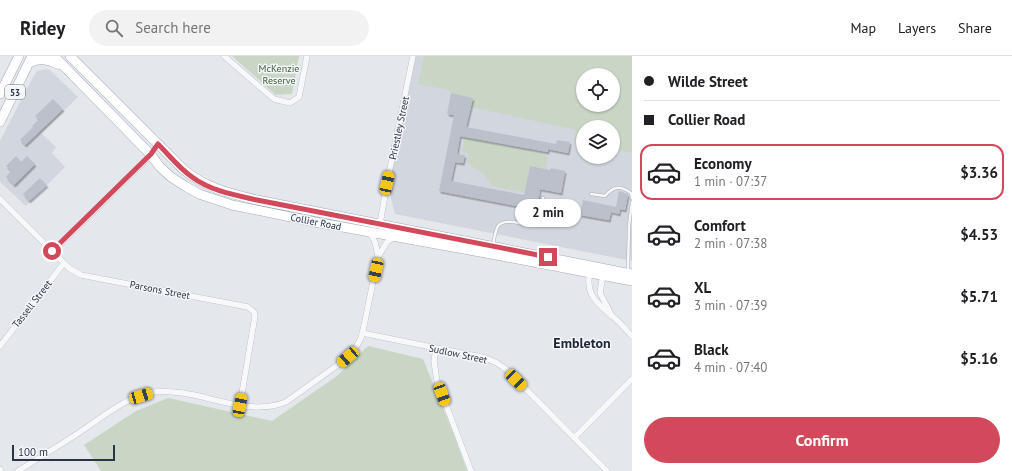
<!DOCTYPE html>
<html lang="en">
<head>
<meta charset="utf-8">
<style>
	:root { --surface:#fff; --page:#f2f2f2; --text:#202124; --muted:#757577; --line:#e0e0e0; --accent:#d1495b }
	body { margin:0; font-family:"PT Sans",sans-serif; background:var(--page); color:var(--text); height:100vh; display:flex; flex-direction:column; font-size:15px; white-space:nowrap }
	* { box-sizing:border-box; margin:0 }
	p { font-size:13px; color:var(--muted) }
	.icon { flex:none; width:22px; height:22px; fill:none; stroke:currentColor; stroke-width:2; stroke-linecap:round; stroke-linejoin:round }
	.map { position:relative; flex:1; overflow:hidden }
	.details { display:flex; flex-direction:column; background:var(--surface); width:380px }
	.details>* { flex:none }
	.guide { display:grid; align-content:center; height:88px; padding:0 12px; background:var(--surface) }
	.controls { position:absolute; left:576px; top:12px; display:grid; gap:8px }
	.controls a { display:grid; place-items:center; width:44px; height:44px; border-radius:50%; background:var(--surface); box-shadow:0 1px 3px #0004; font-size:20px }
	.scale { position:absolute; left:12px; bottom:10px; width:103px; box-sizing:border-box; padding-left:4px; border:2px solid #2b3445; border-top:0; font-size:11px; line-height:14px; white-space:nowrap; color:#2b3445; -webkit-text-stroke:3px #f4f6f9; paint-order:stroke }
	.end { position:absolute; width:18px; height:18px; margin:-9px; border:5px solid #d1495b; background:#fff; box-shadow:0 0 0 2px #fff }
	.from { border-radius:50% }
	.bubble { position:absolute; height:28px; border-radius:14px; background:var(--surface); box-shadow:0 1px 3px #0004; font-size:13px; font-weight:800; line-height:28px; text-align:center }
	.car { position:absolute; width:12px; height:24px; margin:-12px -6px; border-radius:5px; box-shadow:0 0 3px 1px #0007; background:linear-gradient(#f5c518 24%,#345 0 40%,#f5c518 0 76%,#345 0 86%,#f5c518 0) }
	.guide b { display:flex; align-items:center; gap:14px; height:38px; font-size:15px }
	.guide b+b { border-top:1px solid var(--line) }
	.guide i { width:10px; height:10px; background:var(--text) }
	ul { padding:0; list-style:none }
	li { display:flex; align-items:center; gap:12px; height:56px; margin:0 8px 6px; padding:0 4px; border:2px solid transparent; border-radius:12px }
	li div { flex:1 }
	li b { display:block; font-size:15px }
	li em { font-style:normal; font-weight:800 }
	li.active { border-color:var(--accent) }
	li>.icon { width:36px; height:36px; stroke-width:1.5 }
	.button { display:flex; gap:8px; margin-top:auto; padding:8px 12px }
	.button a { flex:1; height:46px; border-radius:24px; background:var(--accent); color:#fff; font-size:16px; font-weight:800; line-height:46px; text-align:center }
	header { display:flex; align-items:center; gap:24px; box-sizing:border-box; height:56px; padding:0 20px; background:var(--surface); border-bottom:1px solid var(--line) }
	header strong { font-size:19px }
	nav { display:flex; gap:22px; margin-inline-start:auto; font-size:14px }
	.search { width:280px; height:36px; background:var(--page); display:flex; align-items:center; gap:10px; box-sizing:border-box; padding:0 14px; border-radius:22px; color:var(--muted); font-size:15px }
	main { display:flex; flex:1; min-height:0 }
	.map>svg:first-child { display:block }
	.built { fill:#d2d6de; fill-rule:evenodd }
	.green { fill:#c9d6c5; fill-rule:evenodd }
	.building { fill:#bbc0ca; filter:url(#shadow) }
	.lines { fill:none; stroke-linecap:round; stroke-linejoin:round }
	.service-casing { stroke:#a9aeb7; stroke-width:3.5 }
	.minor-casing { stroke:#a9aeb7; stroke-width:6 }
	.primary-casing { stroke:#a3abb8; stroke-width:10 }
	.service { stroke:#f7f8fa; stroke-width:2.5 }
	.minor { stroke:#f7f8fa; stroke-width:5.5 }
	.primary { stroke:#fff; stroke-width:9 }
	.route { stroke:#d1495b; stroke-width:5 }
	.labels { text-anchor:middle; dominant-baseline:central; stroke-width:3; stroke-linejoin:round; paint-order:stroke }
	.shield { fill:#f4f6f9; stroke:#676e7b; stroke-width:1 }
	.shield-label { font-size:9px; font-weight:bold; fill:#2b3445 }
	.park-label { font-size:10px; fill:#3f6138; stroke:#f4f6f9 }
	.street-label { font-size:10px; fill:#2b3445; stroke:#f4f6f9 }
	.district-label { font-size:14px; font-weight:bold; fill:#1d2536; stroke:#f4f6f9 }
</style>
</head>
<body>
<header>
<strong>Ridey</strong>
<div class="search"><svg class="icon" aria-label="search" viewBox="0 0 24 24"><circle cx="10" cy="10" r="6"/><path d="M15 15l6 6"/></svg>Search here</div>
<nav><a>Map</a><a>Layers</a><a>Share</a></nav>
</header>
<main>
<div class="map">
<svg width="632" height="415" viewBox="0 0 632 415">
	<defs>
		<filter id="shadow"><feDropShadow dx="1.5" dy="2.5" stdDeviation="0" flood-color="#0004"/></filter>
	</defs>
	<rect width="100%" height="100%" fill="#e4e7ec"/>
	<path class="built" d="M413,0H632V205L395,158L387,127ZM583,19H613V49H583ZM583,71H613V101H583Z
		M46,13L50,14L78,41L41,77L56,91L52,97L65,111L26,150L0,126V85L33,21L37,15Z"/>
	<path class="green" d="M232,0H299L292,38L276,39Z
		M424,0H632V97L613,93V71H583V87L574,85L576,74L471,51L473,42L451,37L449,34L418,28ZM583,19H613V49H583Z
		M465,82L548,99L545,113L530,110L524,136L492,130L484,118L467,107L469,98L462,96Z
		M368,290L423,303L454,379L467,415H101L84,389L136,355L168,342L272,365L337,320Z"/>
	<path class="building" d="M451,37L473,42L466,71L556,88L557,84L570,86L568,97L548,93V96L460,80L457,98L465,99L463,107L455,106L451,125L524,139L530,110L550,114L551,112L565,115L561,137L540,133L537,154L439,135L454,59L447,58Z
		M53,43L63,53L25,89L20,84L33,71L32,70L39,63L35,60Z
		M16,100L21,106L27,100L35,108L14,129L6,121L11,115L6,110Z
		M40,122L47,129L29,145L23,138Z
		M619,135L628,138L625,154L620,153L619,158L611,156L609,164L580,159L583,144L616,151Z"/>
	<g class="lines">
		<g class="service-casing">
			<path id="service" d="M591,138L605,140C614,130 620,129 631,137L632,142
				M493,189C494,184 495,175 498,170C505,162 519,168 527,168C530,168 534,166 537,165L540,159L543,142
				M628,214L629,170L632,146"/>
		</g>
		<g class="minor-casing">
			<path id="minor" d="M224,0L274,43L290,47L299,41L307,0
				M0,143L69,212L81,219L248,251L254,256L255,260L240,349
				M380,168L387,127L413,0
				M370,177L375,186L378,200
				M53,195L151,99L158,88
				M590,216C585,237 596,247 612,260C619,265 625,273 632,280
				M603,218L600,237L612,260
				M362,277L486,302L497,307L507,314L607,415
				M0,290L64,207
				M436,293L434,305L437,325L471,415
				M574,382L632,323
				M0,413L1,415
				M18,415C39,402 60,389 80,376C101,362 129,339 154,336C199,331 243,363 286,346L339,308L355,293L361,282L364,270L378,201L387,186L394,181"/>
		</g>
		<g class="primary-casing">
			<path id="primary" d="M54,0L151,99L160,111L171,121L185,130L199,138L232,149L315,166L491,198L632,225
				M70,0L183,113C206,132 228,137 257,144L632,218
				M29,7C44,0 47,5 61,9
				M0,38L19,0
				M0,66L32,0"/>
		</g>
		<use href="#service" class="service"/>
		<use href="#minor" class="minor"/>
		<use href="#primary" class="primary"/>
	</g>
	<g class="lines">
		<path class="route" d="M52,195L151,98L158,88C169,99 179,112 192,121C211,135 234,139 257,144L548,201"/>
	</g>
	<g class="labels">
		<rect class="shield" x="5" y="29" width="20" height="14" rx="3"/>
		<g class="shield-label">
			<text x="15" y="36">53</text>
		</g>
		<g class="park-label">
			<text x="279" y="12">McKenzie<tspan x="279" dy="12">Reserve</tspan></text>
		</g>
		<g class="street-label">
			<text transform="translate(399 72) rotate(-78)">Priestley Street</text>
			<text transform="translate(316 166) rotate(11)">Collier Road</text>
			<text transform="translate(160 234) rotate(11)">Parsons Street</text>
			<text transform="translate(32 248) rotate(-52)">Tassell Street</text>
			<text transform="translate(458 298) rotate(12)">Sudlow Street</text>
		</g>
		<g class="district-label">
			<text x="582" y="287">Embleton</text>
		</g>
	</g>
</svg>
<div class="controls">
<a><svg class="icon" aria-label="locate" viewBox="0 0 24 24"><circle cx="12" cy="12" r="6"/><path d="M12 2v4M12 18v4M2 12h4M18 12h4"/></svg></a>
<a><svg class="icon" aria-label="layers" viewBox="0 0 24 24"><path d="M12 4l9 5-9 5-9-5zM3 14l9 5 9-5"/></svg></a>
</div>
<div class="scale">100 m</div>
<i class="end from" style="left:52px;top:195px"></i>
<i class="end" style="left:548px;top:201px"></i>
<div class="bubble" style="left:515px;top:143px;width:66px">2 min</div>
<i class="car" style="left:387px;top:127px;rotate:12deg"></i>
<i class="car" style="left:376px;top:214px;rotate:192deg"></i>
<i class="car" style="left:348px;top:301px;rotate:229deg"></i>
<i class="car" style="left:516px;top:324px;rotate:135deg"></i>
<i class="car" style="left:442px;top:338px;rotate:160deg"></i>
<i class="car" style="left:141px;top:340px;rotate:74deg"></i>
<i class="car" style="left:240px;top:349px;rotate:11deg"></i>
</div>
<section class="details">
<div class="guide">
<b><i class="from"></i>Wilde Street</b>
<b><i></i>Collier Road</b>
</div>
<ul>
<li class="active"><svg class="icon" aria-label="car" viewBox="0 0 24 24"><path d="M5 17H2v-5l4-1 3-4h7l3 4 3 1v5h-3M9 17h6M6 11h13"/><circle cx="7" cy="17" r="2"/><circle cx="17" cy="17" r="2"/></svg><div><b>Economy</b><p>1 min · 07:37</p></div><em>$3.36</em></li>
<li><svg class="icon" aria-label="car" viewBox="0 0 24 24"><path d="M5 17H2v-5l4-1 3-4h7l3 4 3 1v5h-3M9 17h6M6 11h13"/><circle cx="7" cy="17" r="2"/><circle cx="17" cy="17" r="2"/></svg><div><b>Comfort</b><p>2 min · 07:38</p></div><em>$4.53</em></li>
<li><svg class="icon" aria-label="car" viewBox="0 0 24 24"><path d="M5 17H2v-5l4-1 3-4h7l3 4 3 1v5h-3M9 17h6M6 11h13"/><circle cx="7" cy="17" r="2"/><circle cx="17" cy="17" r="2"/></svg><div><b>XL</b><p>3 min · 07:39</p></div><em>$5.71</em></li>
<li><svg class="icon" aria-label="car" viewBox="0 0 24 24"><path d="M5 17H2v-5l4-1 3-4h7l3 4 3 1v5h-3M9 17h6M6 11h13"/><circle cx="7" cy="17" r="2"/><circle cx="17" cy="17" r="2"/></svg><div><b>Black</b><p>4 min · 07:40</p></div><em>$5.16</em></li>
</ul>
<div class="button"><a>Confirm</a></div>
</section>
</main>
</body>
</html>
